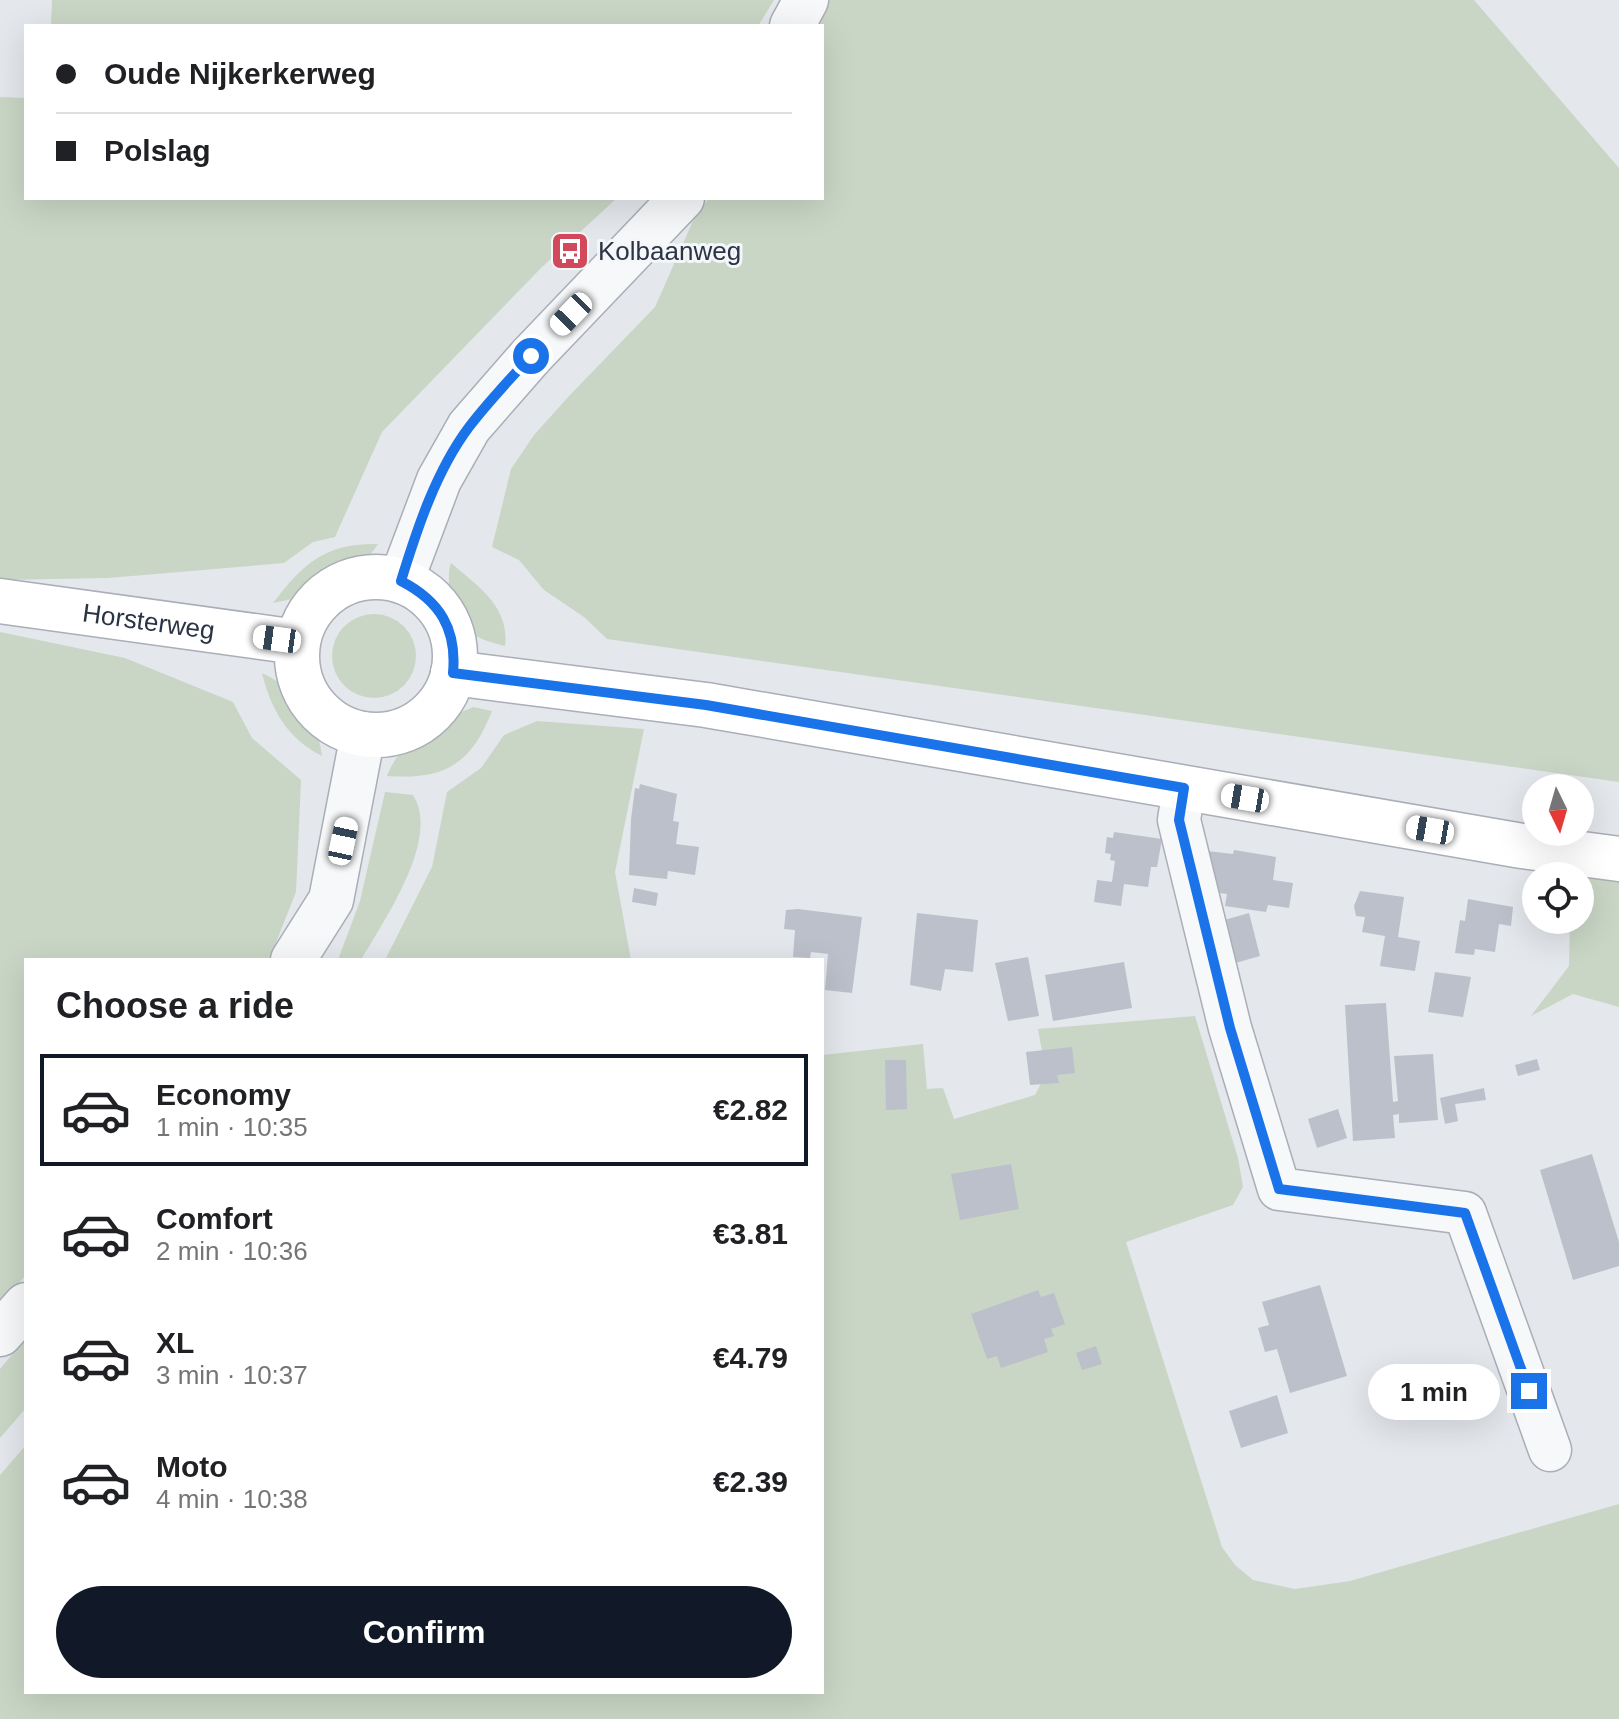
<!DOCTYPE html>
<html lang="en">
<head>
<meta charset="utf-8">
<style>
	:root { --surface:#fff; --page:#f2f2f2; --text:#202124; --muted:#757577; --line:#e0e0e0; --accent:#111827 }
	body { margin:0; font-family:Helvetica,sans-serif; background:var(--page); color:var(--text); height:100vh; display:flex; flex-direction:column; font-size:30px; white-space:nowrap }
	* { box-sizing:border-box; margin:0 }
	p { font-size:26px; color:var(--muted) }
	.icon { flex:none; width:44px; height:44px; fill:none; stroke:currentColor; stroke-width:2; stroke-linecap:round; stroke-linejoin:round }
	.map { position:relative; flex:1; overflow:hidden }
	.sheet { position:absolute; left:24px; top:958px; width:800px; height:736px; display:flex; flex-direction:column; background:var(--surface); border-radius:0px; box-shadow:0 8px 32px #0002 }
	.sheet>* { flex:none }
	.guide { position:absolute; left:24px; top:24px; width:800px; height:176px; border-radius:0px; box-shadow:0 8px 32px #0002; display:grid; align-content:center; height:176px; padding:0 32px; background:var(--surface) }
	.needle { width:52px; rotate:175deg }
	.tools { position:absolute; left:1522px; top:774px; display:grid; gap:16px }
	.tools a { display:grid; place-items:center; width:72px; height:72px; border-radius:50%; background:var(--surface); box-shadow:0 8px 32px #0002; font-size:40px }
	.end { position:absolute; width:36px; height:36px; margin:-18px; border:10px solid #1a73e8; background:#fff; box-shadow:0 0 0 4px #fff }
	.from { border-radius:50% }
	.bubble { position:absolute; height:56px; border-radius:28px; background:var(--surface); box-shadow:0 8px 32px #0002; font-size:26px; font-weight:600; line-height:56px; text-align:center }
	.car { position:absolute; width:24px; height:48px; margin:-24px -12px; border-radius:10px; box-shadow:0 0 6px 2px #0007; background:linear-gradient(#fff 24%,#345 0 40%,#fff 0 76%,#345 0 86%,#fff 0) }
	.guide b { display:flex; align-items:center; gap:28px; height:76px; font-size:30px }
	.guide b+b { border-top:2px solid var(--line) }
	.guide i { width:20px; height:20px; background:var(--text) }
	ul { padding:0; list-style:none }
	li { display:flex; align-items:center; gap:24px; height:112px; margin:0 16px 12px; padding:0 16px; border:4px solid transparent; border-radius:0px }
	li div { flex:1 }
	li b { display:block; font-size:30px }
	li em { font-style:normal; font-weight:600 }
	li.on { border-color:var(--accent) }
	li>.icon { width:72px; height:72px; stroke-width:1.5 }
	h2 { padding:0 32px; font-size:36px; line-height:96px }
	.cta { display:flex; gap:16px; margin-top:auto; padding:16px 32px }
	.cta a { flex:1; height:92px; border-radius:48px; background:var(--accent); color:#fff; font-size:32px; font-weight:600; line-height:92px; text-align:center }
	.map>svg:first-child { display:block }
	.green { fill:#c9d6c5 }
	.building { fill:#bbc0ca }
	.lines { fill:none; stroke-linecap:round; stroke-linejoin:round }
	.minor-casing { stroke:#a9aeb7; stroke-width:45 }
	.tertiary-casing { stroke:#a9aeb7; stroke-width:47 }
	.secondary-casing { stroke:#a9aeb7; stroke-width:47 }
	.minor { stroke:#f7f8fa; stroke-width:42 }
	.tertiary { stroke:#f7f8fa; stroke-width:44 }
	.secondary { stroke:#fff; stroke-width:44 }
	.route { stroke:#1a73e8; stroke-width:10 }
	.labels { text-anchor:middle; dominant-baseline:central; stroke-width:6; stroke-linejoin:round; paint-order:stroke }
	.poi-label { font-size:26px; fill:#2b3445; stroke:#f4f6f9; text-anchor:start }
	.street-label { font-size:26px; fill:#2b3445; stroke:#f4f6f9 }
</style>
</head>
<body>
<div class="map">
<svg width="1619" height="1719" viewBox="0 0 1619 1719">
	<rect width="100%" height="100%" fill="#e4e7ec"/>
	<path class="green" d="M52,0H774L758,26H51Z
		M830,0H1474L1619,168V782L607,639L584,617L544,590L519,560L492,547L511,469L534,435L570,395L655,307L693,221L709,198H822V26H815Z
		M0,97L26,98V198H617L541,268L382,432L335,537L313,542L284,563L108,578L0,580Z
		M378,544C356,579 311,596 273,603C304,563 325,543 378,544Z
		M451,563C478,586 510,607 505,646C471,638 451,626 449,588C449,579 448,571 451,563Z
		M332 656a42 42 0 1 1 84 0a42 42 0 1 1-84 0Z
		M0,632L125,658L233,702L252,738L301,780L296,892L269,960H26V1275L0,1305Z
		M262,673C298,690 317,717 322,756C288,739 271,710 262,673Z
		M473,707L492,711C471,765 444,780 387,776C402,737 437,723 473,707Z
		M537,721L644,729L615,872L631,960H385L432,867L447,792L481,768L504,735Z
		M385,792L413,795C441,839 384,920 361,960H338L360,901Z
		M1570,872L1619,879V1007L1573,994L1531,1016L1569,966L1570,920H1580V876H1570Z
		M1195,1016L1238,1158L1243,1187L1233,1205L1126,1242L1222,1547L1235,1565L1253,1580L1295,1589L1350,1581L1619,1504V1719H0V1475L26,1445V1692H822V1055L923,1044L927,1089L943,1088L954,1119L1035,1095L1046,1074L1038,1029Z
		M26,1338V1408L0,1438V1369Z"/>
	<path class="building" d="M640,784L677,794L673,821L679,822L676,844L699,847L695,875L668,871L667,879L629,875L631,819L635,788L639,789Z
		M1114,832L1162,839L1157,867H1151L1148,887L1124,884L1121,906L1094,902L1097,880L1112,882L1115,861L1110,860L1111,854L1105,853L1107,837L1113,838Z
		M1234,850L1276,857L1273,880L1293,883L1289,908L1268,905L1266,912L1225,906L1227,894L1219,893L1207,851L1233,854Z
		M634,888L658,893L656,906L632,902Z
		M1360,891L1404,897L1398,937L1420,941L1415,971L1380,966L1385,936L1362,932L1365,917L1356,916L1354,906Z
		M1468,899L1513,907L1511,926L1499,924L1495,952L1475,949L1474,955L1455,953L1460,920L1465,921Z
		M798,909L862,917L852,993L825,990L828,954L811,952L810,958L793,957L795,930L784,929L786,910Z
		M917,913L978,920L973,972L945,969L941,991L910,985Z
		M1249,913L1260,956L1232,964L1221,921Z
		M1028,957L1039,1016L1008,1021L995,963Z
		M1124,962L1132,1008L1053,1021L1045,975Z
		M1435,972L1471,977L1463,1017L1428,1012Z
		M1386,1003L1393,1102L1398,1101L1394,1056L1433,1054L1438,1120L1399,1123V1114L1393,1115L1395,1138L1353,1141L1345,1005Z
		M1072,1047L1075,1073L1057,1075L1059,1083L1030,1085L1026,1052Z
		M1537,1059L1540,1070L1518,1076L1515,1065Z
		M885,1060H906L907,1109L886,1110Z
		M1484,1088L1486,1100L1455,1104L1458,1121L1445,1124L1440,1098Z
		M1338,1109L1347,1138L1317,1148L1308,1119Z
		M1592,1154L1619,1242V1266L1573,1280L1540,1170Z
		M1011,1164L1019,1209L960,1220L951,1174Z
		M1320,1285L1347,1376L1290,1393L1277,1349L1265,1352L1258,1328L1269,1325L1262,1302Z
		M1038,1290L1041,1297L1054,1293L1065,1324L1051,1329L1054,1336L1044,1339L1048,1352L1001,1368L997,1356L987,1359L971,1314Z
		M1096,1346L1102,1364L1082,1370L1076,1353Z
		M1277,1395L1288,1433L1241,1448L1229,1411Z"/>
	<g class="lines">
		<g class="minor-casing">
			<path id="minor" d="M1184,788L1179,820L1230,1028L1279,1189L1465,1213L1550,1450"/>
		</g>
		<g class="tertiary-casing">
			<path id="tertiary" d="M792,26L806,0
				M401,581L439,480L469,427L531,356L682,198
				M293,960L331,900L363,734
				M0,1334L26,1305"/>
		</g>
		<g class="secondary-casing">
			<g id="secondary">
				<circle cx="376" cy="656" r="79"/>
				<path id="s1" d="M0,601L297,642"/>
				<path d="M453,673L706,705L1522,846L1619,859"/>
			</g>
		</g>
		<use href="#minor" class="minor"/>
		<use href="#tertiary" class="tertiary"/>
		<use href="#secondary" class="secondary"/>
	</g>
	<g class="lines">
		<path class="route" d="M531,356C510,379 488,402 469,427C436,471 417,529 401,581C440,601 457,629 453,673L706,705L1184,788L1179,820L1230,1028L1279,1189L1465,1213L1529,1391"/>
	</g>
	<defs>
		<g id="bus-square" transform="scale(2)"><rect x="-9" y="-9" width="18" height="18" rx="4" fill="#d1495b" stroke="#f4f6f9"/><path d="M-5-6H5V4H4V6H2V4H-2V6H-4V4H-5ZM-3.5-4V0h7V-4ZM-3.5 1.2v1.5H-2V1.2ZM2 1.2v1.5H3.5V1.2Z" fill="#fff"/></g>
	</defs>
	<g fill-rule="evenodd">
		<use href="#bus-square" x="570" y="251"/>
	</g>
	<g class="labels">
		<g class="poi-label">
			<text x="598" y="251">Kolbaanweg</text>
		</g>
		<g class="street-label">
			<text stroke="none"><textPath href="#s1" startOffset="150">Horsterweg</textPath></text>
		</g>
	</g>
</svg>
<div class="tools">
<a><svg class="needle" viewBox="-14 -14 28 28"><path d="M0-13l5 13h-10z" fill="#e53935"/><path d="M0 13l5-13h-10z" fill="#757577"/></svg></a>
<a><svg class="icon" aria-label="locate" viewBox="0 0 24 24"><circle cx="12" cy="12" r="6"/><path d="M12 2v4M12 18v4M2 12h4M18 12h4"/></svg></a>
</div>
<i class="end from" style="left:531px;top:356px"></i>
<i class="end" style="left:1529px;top:1391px"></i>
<div class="bubble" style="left:1368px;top:1364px;width:132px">1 min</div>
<i class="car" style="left:571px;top:314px;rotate:224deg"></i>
<i class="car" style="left:277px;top:639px;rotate:278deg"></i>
<i class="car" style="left:1245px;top:798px;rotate:280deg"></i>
<i class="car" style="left:1430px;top:830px;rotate:280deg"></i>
<i class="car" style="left:343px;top:841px;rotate:12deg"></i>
<div class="guide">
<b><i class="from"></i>Oude Nijkerkerweg</b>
<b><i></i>Polslag</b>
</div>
<section class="sheet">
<h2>Choose a ride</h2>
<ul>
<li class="on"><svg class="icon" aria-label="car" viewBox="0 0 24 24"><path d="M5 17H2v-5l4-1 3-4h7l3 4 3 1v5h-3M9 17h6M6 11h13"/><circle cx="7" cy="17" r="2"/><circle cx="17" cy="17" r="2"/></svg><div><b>Economy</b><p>1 min · 10:35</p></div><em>€2.82</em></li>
<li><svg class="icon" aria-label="car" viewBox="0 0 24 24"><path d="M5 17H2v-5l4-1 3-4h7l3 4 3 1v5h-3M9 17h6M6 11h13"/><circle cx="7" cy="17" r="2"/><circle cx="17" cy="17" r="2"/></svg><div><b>Comfort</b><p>2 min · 10:36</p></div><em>€3.81</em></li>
<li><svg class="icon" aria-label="car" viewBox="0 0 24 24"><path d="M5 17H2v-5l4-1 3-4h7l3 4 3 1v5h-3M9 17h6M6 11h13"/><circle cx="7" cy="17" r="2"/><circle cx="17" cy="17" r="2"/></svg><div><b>XL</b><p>3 min · 10:37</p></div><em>€4.79</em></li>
<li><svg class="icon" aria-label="car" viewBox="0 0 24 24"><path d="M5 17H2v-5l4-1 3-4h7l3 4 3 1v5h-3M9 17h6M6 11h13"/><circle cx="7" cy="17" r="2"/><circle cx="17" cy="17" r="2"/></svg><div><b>Moto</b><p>4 min · 10:38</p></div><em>€2.39</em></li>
</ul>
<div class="cta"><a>Confirm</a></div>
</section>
</div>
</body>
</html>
